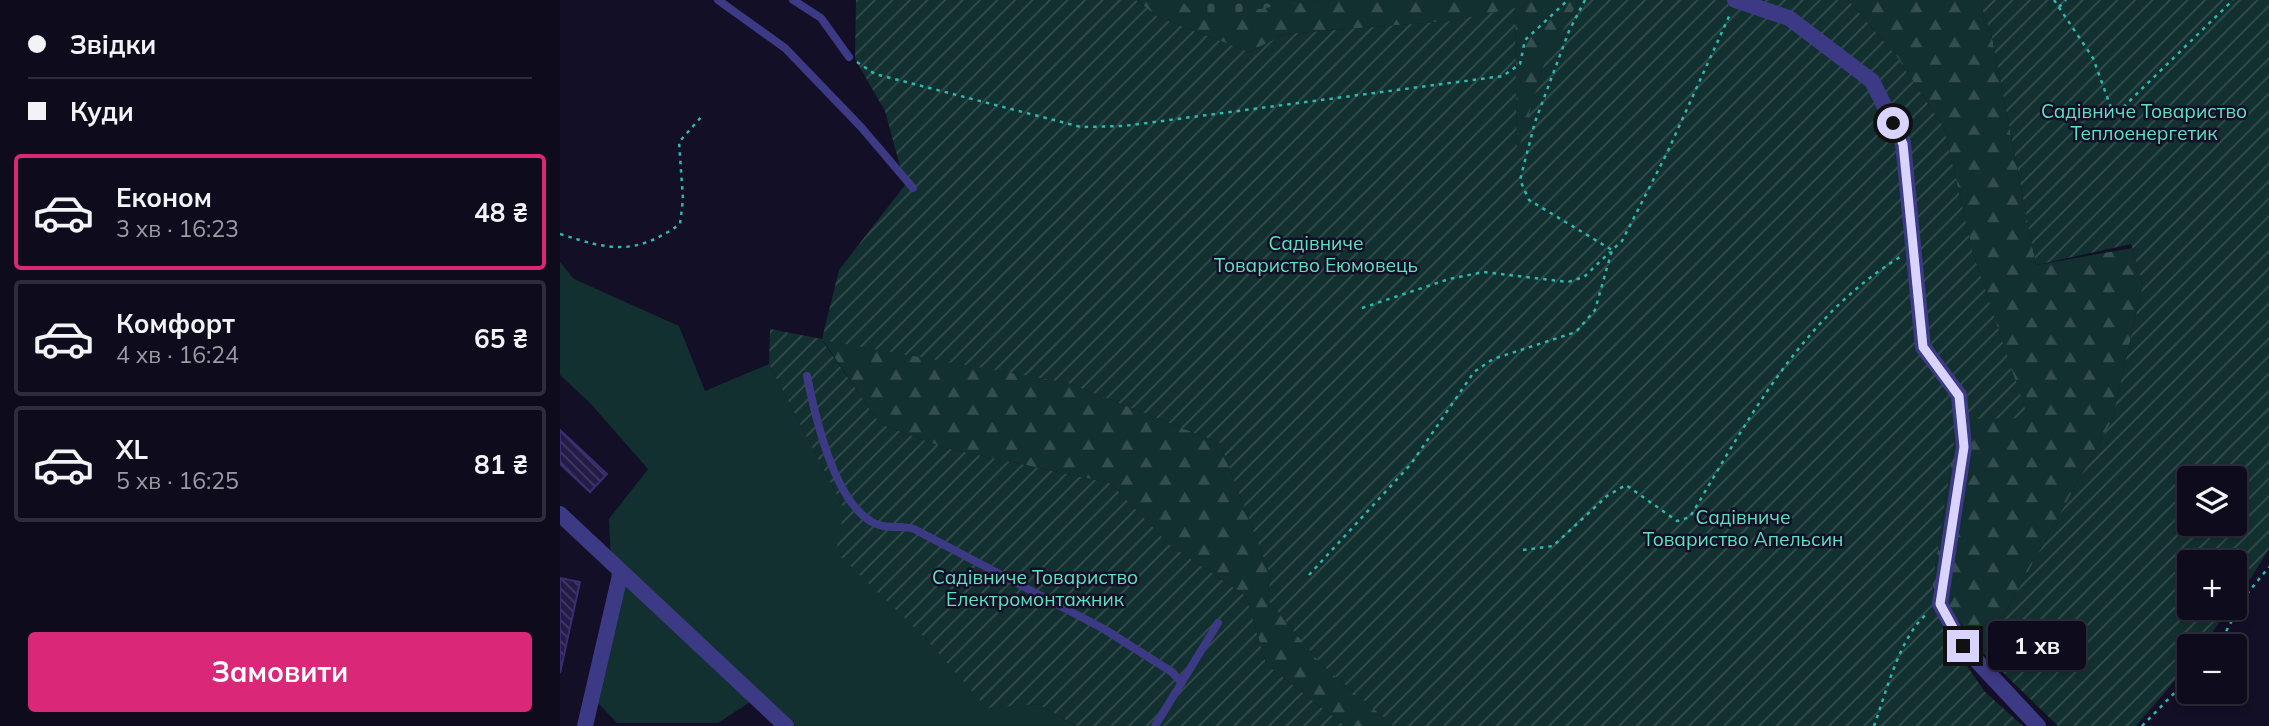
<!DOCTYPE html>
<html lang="uk">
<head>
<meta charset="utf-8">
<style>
	:root { --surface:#0e0b1c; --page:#171425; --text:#f1f3f6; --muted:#9b9ba3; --line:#2e2b3b; --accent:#db2777 }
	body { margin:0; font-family:Mulish,sans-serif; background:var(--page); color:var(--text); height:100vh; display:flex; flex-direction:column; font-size:26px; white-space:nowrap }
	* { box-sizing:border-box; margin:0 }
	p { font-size:23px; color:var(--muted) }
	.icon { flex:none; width:38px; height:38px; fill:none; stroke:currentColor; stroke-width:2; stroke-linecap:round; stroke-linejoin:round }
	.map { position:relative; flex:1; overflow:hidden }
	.panel { display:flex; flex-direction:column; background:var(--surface); width:560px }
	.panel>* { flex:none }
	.hud { display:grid; align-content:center; height:154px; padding:0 28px; background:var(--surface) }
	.fabs { position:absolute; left:1617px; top:466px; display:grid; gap:14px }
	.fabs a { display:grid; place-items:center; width:70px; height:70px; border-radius:7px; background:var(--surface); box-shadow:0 4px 10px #0003,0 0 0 2px var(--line); font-size:35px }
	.end { position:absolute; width:32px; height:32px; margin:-16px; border:9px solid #d9d4ff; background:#111; box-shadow:0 0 0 4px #111 }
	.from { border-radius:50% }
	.bubble { position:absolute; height:49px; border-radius:7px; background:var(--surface); box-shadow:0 4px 10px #0003,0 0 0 2px var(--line); font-size:23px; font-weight:700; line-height:49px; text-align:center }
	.hud b { display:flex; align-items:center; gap:24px; height:66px; font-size:26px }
	.hud b+b { border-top:2px solid var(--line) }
	.hud i { width:18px; height:18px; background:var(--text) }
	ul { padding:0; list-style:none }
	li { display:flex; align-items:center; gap:21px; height:116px; margin:0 14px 10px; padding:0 14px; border:4px solid var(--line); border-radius:7px }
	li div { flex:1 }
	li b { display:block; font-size:26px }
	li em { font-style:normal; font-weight:700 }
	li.current { border-color:var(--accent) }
	li>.icon { width:63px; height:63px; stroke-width:1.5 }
	.button { display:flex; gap:14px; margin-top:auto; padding:14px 28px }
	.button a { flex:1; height:80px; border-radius:7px; background:var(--accent); color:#fff; font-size:28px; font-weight:700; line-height:80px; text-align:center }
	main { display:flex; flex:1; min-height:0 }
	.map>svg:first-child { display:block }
	.forest { fill:url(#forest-firs) }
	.cemetery { fill:url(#cemetery-stones) }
	.park { fill:#12302f }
	.garden { fill:url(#garden-furrows); fill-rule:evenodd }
	.building { fill:url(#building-back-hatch); stroke:#3b2d73; stroke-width:2 }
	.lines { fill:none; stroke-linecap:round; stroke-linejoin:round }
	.path { stroke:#2fb8b0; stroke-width:2.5; stroke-dasharray:3.5 5; stroke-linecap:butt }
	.service { stroke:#3d3a85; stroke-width:8 }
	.minor { stroke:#3d3a85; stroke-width:16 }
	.route { stroke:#d9d4ff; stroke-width:9 }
	.labels { text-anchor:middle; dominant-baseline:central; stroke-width:5; stroke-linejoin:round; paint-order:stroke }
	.park-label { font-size:19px; fill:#5fe0c0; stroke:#130f26 }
</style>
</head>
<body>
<main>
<section class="panel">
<div class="hud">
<b><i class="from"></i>Звідки</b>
<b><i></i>Куди</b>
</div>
<ul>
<li class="current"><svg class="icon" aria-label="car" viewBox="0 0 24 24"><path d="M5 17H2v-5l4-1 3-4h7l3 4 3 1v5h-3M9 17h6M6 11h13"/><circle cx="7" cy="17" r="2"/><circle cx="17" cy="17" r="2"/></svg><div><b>Економ</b><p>3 хв · 16:23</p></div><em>48 ₴</em></li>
<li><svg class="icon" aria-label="car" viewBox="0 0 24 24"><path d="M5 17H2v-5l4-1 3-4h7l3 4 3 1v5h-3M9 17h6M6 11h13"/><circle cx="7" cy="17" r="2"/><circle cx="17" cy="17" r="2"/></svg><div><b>Комфорт</b><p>4 хв · 16:24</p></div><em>65 ₴</em></li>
<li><svg class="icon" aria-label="car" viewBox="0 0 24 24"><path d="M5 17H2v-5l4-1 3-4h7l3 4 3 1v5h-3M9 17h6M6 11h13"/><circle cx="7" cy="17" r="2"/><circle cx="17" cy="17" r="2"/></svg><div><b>XL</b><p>5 хв · 16:25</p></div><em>81 ₴</em></li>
</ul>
<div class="button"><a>Замовити</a></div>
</section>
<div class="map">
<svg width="1709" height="726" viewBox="0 0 1709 726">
	<defs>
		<pattern id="forest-firs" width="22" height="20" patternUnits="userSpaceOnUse" patternTransform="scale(1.75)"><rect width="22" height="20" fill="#12302f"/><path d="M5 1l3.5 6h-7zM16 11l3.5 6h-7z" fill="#344d4e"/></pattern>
		<pattern id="cemetery-stones" width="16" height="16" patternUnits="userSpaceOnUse" patternTransform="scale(1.75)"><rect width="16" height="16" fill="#12302f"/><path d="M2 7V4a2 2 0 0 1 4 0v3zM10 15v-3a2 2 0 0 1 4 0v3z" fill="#344d4e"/></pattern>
		<pattern id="garden-furrows" width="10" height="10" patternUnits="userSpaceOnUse" patternTransform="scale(1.75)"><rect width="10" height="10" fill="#12302f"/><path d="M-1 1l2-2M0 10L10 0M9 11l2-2" fill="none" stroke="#344d4e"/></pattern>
		<pattern id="building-back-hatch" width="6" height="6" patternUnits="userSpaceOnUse" patternTransform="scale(1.75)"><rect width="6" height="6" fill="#241b47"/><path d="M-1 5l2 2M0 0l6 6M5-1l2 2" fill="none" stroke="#433b63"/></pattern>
	</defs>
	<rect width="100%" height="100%" fill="#130f26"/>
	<path class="forest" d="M576,0H619L640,17L759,0H1019L982,70L957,158L955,9L890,21L725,34L689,52L598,17Z
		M1288,0H1419L1432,37L1476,265L1572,248L1583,285L1552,420L1423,653L1372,586L1398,418H1467L1412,249L1384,128L1335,54Z
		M262,339L508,383L660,443L711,577L707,599L762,665L834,726H785L706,664L686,596L610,545L550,483L385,448L320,424Z"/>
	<path class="cemetery" d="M619,0H759L640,18Z"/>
	<path class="park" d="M0,262L14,279L119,326L145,391L209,364L284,509L364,637L427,707L478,704L516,726H235L202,694L158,723H57L38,703L53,608L49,519L88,469L31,404L0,375Z"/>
	<path class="garden" d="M296,0H576L598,17L689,52L725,34L890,21L955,8L957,155L983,67L1019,0H1288L1335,54L1384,128L1413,253L1468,418L1398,419L1372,586L1396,650L1425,692L1463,726H834L762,665L707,599L711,577L660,443L508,383L262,340L320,424L385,448L550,483L610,545L686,596L706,664L785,726H516L478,704L427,708L364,637L276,552L284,509L209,364L210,329L262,339L279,270L345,185L325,111L295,59Z
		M1419,0H1709V549L1675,603V562H1629V607H1671L1642,646H1629V664L1576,726H1498L1423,653L1552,420L1583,285L1571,244L1476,265L1432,37ZM1629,478H1675V523H1629Z"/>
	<path class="building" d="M0,430L47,474L30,492L0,464Z
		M0,578L20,582L0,673Z"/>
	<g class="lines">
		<path class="path" d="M1025,0L1009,31L975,122L960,180L969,200L1052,250L1062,241L1107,153L1171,12
			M1494,0L1533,58L1554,116L1673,0
			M1499,7L1506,0
			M297,62L315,74L521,127L564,126L943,76L960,64L965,40L1008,0
			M0,234C50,250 75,256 120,224L123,199L119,142L143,115
			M802,308L889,279L924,272L1008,282L1024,277L1050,252
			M963,550L993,546L1047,496L1066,485L1117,521L1130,517C1188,420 1241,318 1340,257
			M749,575L851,464L914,372L933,359L1016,332L1035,310L1052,250
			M1658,646L1686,595L1709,567
			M1314,726C1326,693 1340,635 1368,613
			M1582,726L1629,678"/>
		<path class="service" d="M158,0L225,48L301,127L353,188
			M233,0L261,18L289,57
			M247,376C255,416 274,501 312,522C326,530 340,525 354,529L544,629L612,672L621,682
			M595,726L658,623"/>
		<path class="minor" d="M1175,0L1229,18L1312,81L1343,143L1363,347L1399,395L1404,447L1380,604L1403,646L1478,726
			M0,514L226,726
			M25,726L61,571"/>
	</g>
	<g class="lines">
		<path class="route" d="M1333,123L1343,144L1363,347L1399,396L1404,447L1380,604L1403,646"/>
	</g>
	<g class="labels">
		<g class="park-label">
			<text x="1584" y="111">Садівниче Товариство<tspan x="1584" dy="22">Теплоенергетик</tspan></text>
			<text x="756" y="243">Садівниче<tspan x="756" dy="22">Товариство Еюмовець</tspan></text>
			<text x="1183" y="517">Садівниче<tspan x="1183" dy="22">Товариство Апельсин</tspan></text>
			<text x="475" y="577">Садівниче Товариство<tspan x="475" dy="22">Електромонтажник</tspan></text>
		</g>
	</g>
</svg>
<div class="fabs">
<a><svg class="icon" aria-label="layers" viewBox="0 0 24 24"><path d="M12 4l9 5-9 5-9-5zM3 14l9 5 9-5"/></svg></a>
<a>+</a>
<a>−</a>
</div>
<i class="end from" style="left:1333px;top:123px"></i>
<i class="end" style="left:1403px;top:646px"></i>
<div class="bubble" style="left:1428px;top:621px;width:98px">1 хв</div>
</div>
</main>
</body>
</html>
